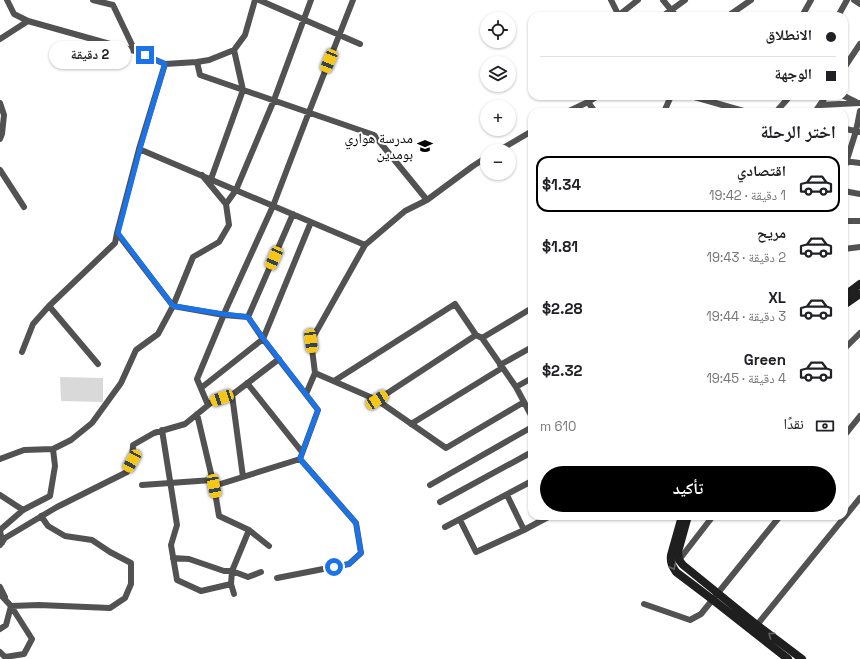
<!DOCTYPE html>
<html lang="ar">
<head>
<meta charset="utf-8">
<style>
	:root { --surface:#fff; --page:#f6f6f6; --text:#202124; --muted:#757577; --line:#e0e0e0; --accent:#000 }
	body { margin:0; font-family:"Space Grotesk","Noto Naskh Arabic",sans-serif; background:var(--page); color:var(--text); direction:rtl; height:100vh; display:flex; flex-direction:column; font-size:15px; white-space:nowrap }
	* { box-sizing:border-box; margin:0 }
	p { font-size:13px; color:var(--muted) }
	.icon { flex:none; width:22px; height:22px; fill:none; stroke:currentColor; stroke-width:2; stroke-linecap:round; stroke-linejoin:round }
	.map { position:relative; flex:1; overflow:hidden; direction:ltr }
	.sheet { position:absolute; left:528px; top:108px; width:320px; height:412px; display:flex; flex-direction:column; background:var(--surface); border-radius:12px; box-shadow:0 1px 3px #0004; direction:rtl }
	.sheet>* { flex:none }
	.hud { position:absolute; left:528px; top:12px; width:320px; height:88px; border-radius:12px; box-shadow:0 1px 3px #0004; direction:rtl; display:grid; align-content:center; height:88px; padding:0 12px; background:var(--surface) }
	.controls { position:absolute; left:480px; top:12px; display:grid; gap:8px }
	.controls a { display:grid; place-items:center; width:36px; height:36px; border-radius:50%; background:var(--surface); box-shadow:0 1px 3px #0004; font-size:20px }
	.end { position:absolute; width:18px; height:18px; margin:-9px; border:5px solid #1a73e8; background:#fff; box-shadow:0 0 0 2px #fff }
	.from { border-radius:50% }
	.bubble { position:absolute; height:28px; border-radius:14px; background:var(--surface); box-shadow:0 1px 3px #0004; font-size:13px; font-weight:700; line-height:28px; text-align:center; direction:rtl }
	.car { position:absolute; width:12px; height:24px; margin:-12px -6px; border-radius:5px; box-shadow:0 0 3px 1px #0007; background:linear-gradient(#f5c518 24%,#345 0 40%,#f5c518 0 76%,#345 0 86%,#f5c518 0) }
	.hud b { display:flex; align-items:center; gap:14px; height:38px; font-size:15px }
	.hud b+b { border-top:1px solid var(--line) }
	.hud i { width:10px; height:10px; background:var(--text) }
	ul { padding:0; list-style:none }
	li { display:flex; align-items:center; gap:12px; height:56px; margin:0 8px 6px; padding:0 4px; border:2px solid transparent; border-radius:12px }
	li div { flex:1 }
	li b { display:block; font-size:15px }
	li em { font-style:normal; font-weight:700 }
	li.active { border-color:var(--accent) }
	li>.icon { width:36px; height:36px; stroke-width:1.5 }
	h2 { padding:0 12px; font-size:18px; line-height:48px }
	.pay { display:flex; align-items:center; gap:10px; height:44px; padding:0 12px; font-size:15px }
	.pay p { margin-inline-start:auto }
	.cta { display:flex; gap:8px; margin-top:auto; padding:8px 12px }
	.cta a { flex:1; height:46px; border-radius:24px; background:var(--accent); color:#fff; font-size:16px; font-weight:700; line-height:46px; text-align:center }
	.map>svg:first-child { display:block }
	.green { fill:#d9d9d9 }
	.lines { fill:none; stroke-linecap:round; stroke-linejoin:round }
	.street { stroke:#525252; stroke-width:6 }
	.secondary { stroke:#1f1f1f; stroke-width:8 }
	.oneway { stroke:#626262 }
	.route { stroke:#1a73e8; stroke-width:5 }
	.labels { text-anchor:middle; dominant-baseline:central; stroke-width:4; stroke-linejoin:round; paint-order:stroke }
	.poi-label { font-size:14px; fill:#000; stroke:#fff; text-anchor:end }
</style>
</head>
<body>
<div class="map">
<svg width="860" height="659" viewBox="0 0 860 659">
	<rect width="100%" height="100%" fill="#fff"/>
	<path class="green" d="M60,377L103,378V402L61,401Z"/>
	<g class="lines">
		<path class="street" d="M7,0L14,14L28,21L135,51L165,64L197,62L209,60L234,50L245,35L255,0
			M93,0L113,5L135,51
			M259,0L360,44
			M611,0L619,16
			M663,0L676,16
			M854,0L860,4
			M619,15L638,0
			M663,16L685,0
			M728,16L751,0
			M802,16L811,0
			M838,16L847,0
			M0,39L28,21
			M197,62L200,75L374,135L427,200
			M165,64L139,149L117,233L173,306L224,315L248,317L263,339L318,410L300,459L214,486L219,516L249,530L269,546
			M844,68L860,44
			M691,96L747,112
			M844,96L856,102
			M588,102L595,112
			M0,103L4,115L2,134L0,139
			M820,105L860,103
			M567,112L588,102L598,96
			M664,112L671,96
			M776,112L790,96
			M815,112L826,96
			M844,130L846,129L860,132
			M139,149L365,245
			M498,151L532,131
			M844,161L860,163
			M0,170L24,207
			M211,179L243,90L234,50
			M844,191L845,166L856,131L860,111
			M844,191L860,194
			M226,204L236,190L274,100L311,0
			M844,221H860
			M844,249L860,247
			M49,306L98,364
			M248,317L293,214
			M482,338L532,308
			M844,349L860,333
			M22,352L33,324L49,306L115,243L117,233
			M500,365L532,347
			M315,373L377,400L446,448L524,402
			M334,381L455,304L476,335L482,338L516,387L532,417
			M247,383L302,452
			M516,387L532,378
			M201,388L263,339L311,222
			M306,394L315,373L311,341L365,245L405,211L427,200L473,166L487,157
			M232,395L243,477
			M377,400L476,335
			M208,405L197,379L227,307L273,206L309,112L353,0
			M197,414L214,486
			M411,424L502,368
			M162,430L177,525L171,545L177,580L201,591L231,584
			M844,436L860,416
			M53,449L71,440L92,423L121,383L136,350L158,334L173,306L193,257L219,242L229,225L226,204L202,175
			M0,459L24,450L53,449L55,466L50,496L23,510L0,530L2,543
			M142,485L212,480
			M430,485L532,427
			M0,495L23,510
			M507,495L524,530
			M440,502L532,452
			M460,520L476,552L524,530L550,516
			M445,527L532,481
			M0,545L5,538L57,507L127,472L132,461L133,445L154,433L185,424L212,402L232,395L279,359
			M173,558L189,559L224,571H232L248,577L261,572
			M679,560L713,516
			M277,578L349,564L361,553L356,523L300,459
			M0,587L5,597
			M0,594L11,606L32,639L24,654L5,657L0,652
			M234,594L231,584L232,571L249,530
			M644,604L690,620L701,614L780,516
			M11,606L39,605L110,608L125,598L131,584V563L110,552L92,540L65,536L48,526L41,516
			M757,625L860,498
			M0,629L6,625L11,606L10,605"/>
		<path class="secondary" d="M844,296L860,284
			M844,305L860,294
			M682,516L671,555C670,562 672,566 676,572L713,600L788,659
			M688,516L678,552L679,560L683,565L757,625L802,659"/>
	</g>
	<defs><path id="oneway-chevron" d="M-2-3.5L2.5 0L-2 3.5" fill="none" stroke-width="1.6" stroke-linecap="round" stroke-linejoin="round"/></defs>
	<g class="oneway">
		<use href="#oneway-chevron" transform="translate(673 567) rotate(63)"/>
		<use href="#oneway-chevron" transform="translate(771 635) rotate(-143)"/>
	</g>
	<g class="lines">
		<path class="route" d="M145,55L165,64L140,149L118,233L173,306L224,314L248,317L263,338L318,410L300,459L356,523L361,553L349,564L334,567"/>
	</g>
	<defs>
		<g id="school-bare" transform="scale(1.2)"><path d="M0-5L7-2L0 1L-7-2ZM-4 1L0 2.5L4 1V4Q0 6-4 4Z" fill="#000" stroke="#fff" stroke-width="2.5" paint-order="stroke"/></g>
	</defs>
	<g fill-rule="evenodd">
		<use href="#school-bare" x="425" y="146"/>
	</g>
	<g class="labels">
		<g class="poi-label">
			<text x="413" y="138">مدرسة هواري<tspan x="413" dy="16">بومدين</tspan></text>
		</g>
	</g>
</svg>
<div class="controls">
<a><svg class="icon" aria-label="locate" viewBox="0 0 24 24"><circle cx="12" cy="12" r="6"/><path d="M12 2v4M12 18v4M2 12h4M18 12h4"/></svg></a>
<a><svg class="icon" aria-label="layers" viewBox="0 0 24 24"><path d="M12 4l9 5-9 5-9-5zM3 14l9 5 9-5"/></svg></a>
<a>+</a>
<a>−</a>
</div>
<i class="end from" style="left:334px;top:567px"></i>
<i class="end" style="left:145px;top:55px"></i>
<div class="bubble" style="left:49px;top:41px;width:82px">2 دقيقة</div>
<i class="car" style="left:329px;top:61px;rotate:202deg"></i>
<i class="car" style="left:274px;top:258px;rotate:204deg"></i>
<i class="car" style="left:311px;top:341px;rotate:173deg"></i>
<i class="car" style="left:222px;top:398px;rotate:251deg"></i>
<i class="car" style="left:377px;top:400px;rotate:57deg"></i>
<i class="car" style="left:132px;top:461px;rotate:209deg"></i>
<i class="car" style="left:214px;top:486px;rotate:169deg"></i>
<div class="hud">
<b><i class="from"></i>الانطلاق</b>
<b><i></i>الوجهة</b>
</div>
<section class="sheet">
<h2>اختر الرحلة</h2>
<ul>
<li class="active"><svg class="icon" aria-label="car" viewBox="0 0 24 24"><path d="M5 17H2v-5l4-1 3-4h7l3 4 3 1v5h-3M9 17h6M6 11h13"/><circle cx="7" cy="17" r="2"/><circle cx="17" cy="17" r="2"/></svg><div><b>اقتصادي</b><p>1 دقيقة · 19:42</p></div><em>$1.34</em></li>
<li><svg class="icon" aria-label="car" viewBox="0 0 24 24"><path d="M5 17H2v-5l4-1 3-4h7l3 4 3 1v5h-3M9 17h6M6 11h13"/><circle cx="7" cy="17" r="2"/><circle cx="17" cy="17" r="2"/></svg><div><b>مريح</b><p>2 دقيقة · 19:43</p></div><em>$1.81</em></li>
<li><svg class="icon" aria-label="car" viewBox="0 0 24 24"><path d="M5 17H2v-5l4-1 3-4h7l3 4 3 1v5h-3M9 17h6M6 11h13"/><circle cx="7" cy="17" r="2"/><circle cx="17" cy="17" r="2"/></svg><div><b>XL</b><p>3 دقيقة · 19:44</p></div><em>$2.28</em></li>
<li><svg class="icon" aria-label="car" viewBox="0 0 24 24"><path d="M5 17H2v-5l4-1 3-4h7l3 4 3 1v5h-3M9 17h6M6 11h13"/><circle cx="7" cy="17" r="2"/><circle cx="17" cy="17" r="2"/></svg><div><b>Green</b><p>4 دقيقة · 19:45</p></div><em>$2.32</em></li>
</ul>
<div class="pay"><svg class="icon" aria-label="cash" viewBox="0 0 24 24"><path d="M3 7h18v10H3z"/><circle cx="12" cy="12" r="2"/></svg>نقدًا<p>610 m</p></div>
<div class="cta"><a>تأكيد</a></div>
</section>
</div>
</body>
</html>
